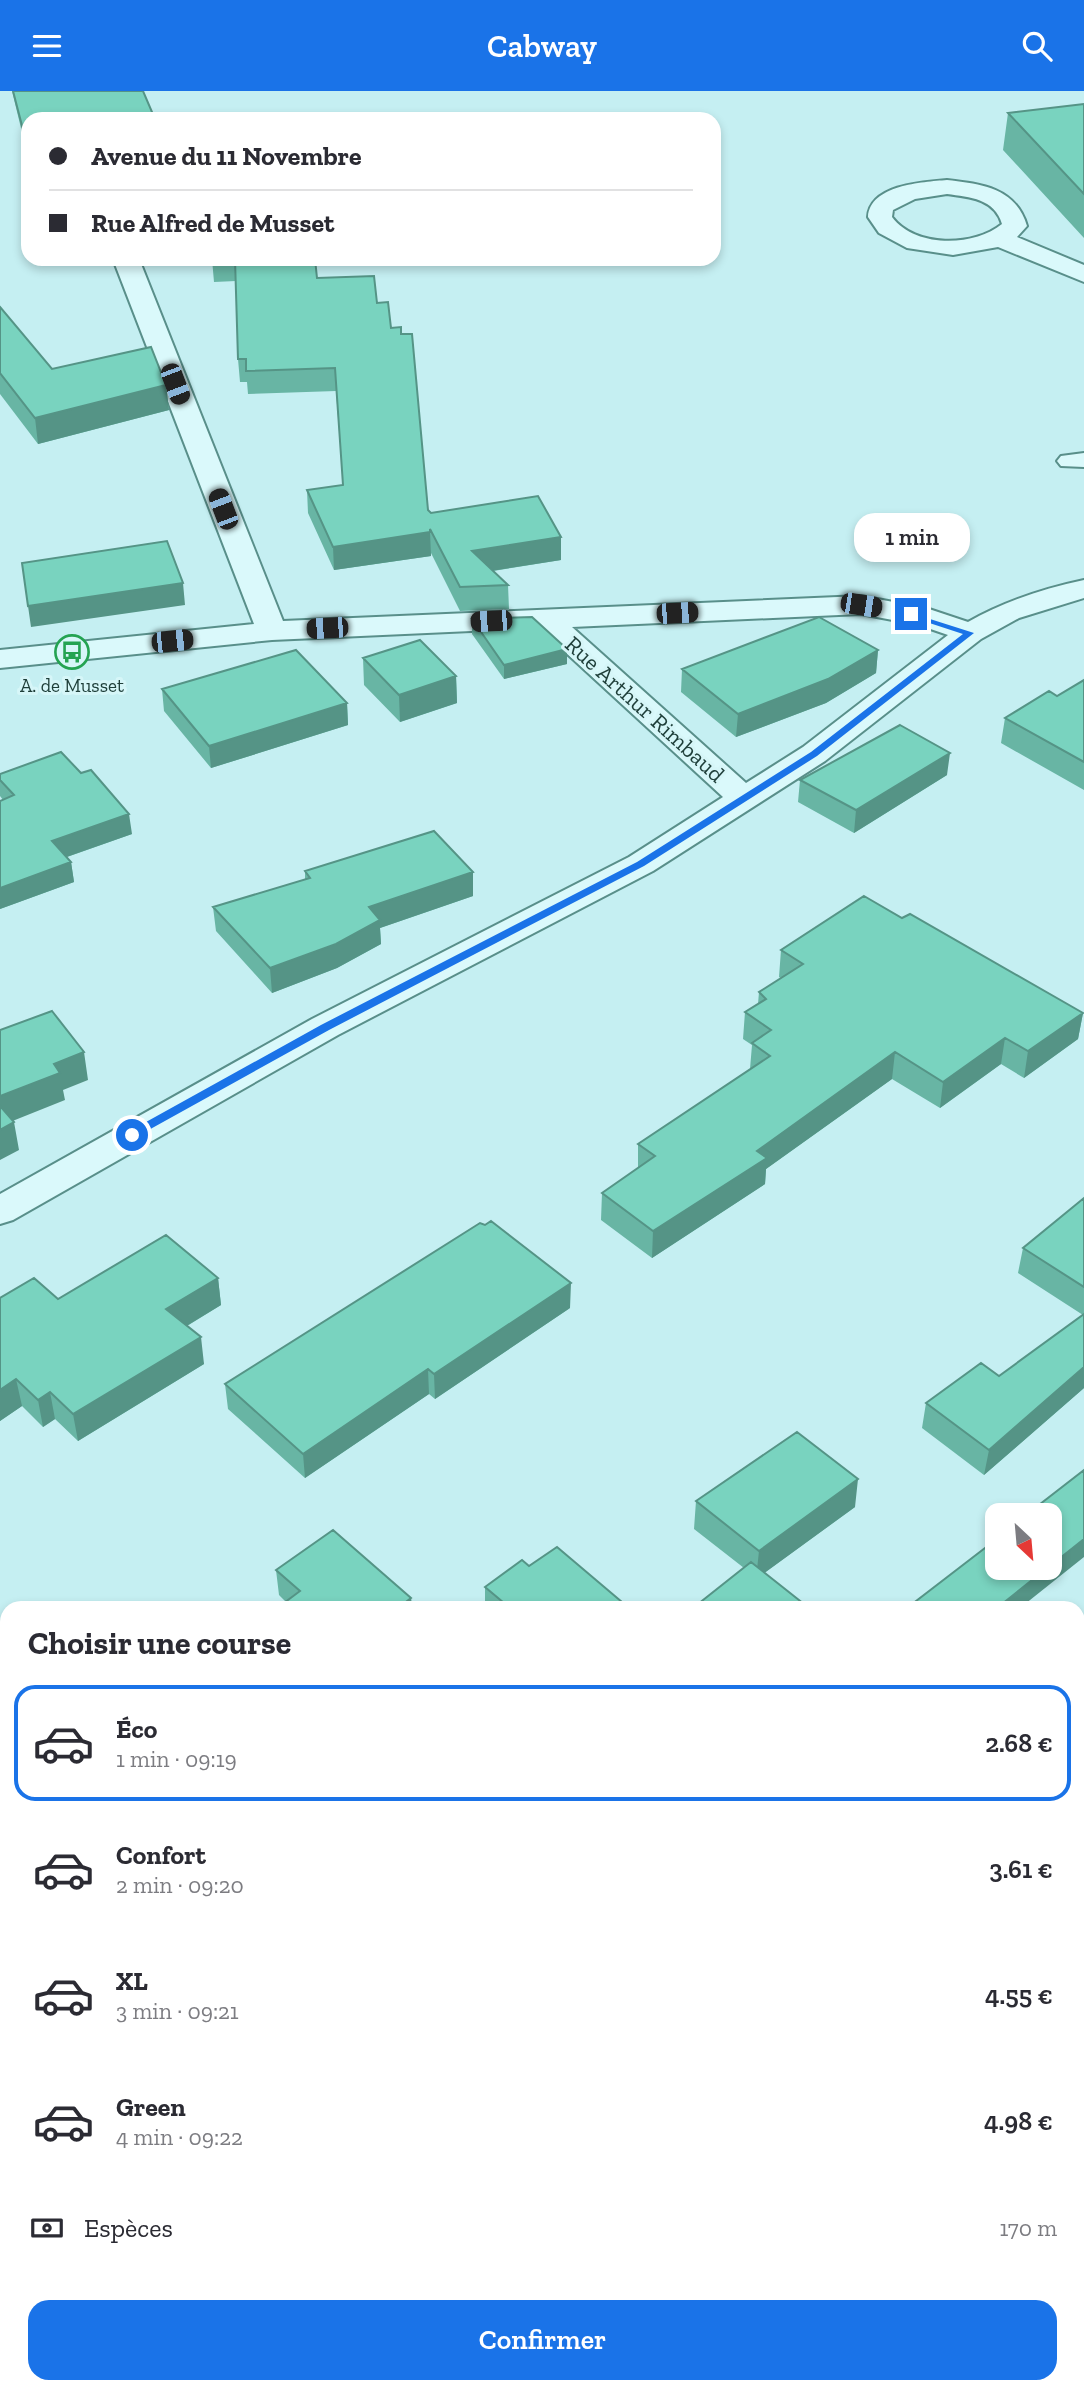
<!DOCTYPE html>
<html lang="fr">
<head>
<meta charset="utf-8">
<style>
	:root { --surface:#fff; --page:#f2f2f3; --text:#2b2b33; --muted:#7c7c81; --line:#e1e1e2; --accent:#1a73e8 }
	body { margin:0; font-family:"Zilla Slab",serif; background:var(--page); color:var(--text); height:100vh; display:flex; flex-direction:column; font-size:26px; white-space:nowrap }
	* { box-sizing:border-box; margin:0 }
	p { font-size:23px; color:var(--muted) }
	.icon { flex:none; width:38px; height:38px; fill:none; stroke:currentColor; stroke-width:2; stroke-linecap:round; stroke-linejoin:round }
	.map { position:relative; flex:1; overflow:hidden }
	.details { position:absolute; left:0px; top:1510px; width:1085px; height:793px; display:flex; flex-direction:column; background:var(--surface); border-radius:21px 21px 0 0; box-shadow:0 4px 10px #0003 }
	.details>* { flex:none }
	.banner { position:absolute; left:21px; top:21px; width:700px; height:154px; border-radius:21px; box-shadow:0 4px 10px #0003; display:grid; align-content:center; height:154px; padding:0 28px; background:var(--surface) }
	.needle { width:46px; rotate:154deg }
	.tools { position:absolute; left:985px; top:1412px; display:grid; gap:14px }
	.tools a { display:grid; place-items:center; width:77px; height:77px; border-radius:14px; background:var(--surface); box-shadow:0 4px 10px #0003; font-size:35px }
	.end { position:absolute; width:32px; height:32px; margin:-16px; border:9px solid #1a73e8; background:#fff; box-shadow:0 0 0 4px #fff }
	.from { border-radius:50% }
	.bubble { position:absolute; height:49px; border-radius:21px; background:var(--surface); box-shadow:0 4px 10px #0003; font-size:23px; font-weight:600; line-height:49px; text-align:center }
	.car { position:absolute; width:21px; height:42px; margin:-21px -10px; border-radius:9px; box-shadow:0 0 5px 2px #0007; background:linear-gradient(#222 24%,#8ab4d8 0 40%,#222 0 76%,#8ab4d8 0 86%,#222 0) }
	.banner b { display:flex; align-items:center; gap:24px; height:66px; font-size:26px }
	.banner b+b { border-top:2px solid var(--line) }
	.banner i { width:18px; height:18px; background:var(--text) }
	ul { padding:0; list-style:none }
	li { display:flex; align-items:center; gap:21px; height:116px; margin:0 14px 10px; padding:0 14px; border:4px solid transparent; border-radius:21px }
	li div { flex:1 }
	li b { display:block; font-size:26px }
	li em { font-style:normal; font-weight:600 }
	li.current { border-color:var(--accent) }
	li>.icon { width:63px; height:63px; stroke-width:1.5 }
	h2 { padding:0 28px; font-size:32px; line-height:84px }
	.pay { display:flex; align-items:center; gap:18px; height:77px; padding:0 28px; font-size:26px }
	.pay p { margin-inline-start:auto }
	.cta { display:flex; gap:14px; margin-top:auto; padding:14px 28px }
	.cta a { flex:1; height:80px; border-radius:21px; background:var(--accent); color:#fff; font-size:28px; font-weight:600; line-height:80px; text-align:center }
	header { display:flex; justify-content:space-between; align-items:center; height:91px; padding:0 28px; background:var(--accent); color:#fff; font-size:32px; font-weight:600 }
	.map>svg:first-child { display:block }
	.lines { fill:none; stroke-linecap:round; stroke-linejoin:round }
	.service-casing { stroke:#598f8a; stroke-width:4 }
	.minor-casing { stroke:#598f8a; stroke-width:4 }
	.service { fill:#daf9fb; fill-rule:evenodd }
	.minor { fill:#daf9fb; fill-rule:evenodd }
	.wall { fill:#68b5a4 }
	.shaded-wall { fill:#559486 }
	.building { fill:#79d3bf; stroke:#559486; stroke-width:2 }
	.route { fill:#1a73e8 }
	.labels { text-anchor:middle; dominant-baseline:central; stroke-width:6; stroke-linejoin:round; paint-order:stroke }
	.far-poi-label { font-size:19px; fill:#1e3e39; stroke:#d6f6f8 }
	.street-label { font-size:23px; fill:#1e3e39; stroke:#d6f6f8 }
</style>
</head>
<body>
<header><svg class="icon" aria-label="menu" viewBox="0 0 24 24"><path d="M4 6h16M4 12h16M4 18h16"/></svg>Cabway<svg class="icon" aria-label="search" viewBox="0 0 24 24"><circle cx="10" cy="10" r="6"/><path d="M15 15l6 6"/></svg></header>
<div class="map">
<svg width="1084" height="2302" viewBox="0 0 1084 2302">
	<rect width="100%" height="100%" fill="#c5eff2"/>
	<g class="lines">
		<g class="service-casing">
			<path id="service" d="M1084,362V376L1061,375L1057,370L1061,365Z
				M1078,2004L1084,2006V2048L1078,2046Z
				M745,2296H793L791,2302H743Z"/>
		</g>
		<g class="minor-casing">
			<path id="minor" d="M947,89C982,93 1016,97 1027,135L1017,146L1084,174V191L998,156L953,164L907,157L879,142L868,126C870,94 922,91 947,89ZM947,103C970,106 995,108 1002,133C974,156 915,157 892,126L893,119L915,108Z
				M113,168H139L283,530L861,505L926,517L968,531C1005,510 1042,498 1084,489V507L1019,527L981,548L825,670L653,780L338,944L13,1129L0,1133V1103L312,928L629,766L723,706L539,537L272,549L0,577V559L254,533ZM861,523L919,534L948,544L803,656L746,692L572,536Z
				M0,2026L7,2029V2079L0,2076Z
				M317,2296H377L379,2302H319Z"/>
		</g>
		<use href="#service" class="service"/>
		<use href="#minor" class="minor"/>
	</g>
	<path class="wall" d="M12,0H143L28,28L27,62Z
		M1084,13V147L1003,59L1008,22Z
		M212,168H315L317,187L377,212L391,237L428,419L431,422L561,469L493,480L508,494L509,518L460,520L431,462V465L334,479L308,422L307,399L343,394L336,300L248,303L247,291H240L238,268L236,190L214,191Z
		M0,216L52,278L166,294L169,319L38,353L0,303Z
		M472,528L567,573L504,588L472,543Z
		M878,559L876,582L826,612L736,646L681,601L682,578Z
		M363,567L456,585L457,612L400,631L364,594Z
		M1084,589V699L1001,652L1005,627L1057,605Z
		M162,598L347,612L348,634L211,677L164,620Z
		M0,683L132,743L67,766L71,771L74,791L0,818V710L3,709L0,705Z
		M947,684L854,742L798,711L800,689Z
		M305,780L473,781V805L380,837L381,853L337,877L272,902L216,840L213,816L305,789Z
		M902,827L1083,922L1078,948L1024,987L1001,973L940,1017L892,988L766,1078L765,1093L652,1167L601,1129L602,1102L638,1078V1053L750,978L752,954L743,948L745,921L758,913L759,901L781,887L779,886L781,859Z
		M1084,1107V1297L984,1384L922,1337L926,1312L999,1285L1083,1224L1018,1182L1023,1157Z
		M218,1187L221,1214L187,1235L204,1273L78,1350L55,1328L43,1336L22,1315L0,1330V1207L58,1208Z
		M570,1217L435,1308L429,1303L305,1387L228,1318L225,1293Z
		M696,1410L855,1416L764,1482L744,1477L694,1438Z
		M529,1475L629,1517H485V1496Z
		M276,1479L411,1507L412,1517H280V1515L286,1511L279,1504Z
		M0,1680L7,1684V1921L0,1916Z
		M1078,1684L1084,1687V1859L1078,1856Z"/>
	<path class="shaded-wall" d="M28,49V62H27L26,50Z
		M166,294L169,319L38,353L35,327Z
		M430,441L431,465L334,479L333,456Z
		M561,446V469L472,483V460Z
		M183,492L185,514L31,536L28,515Z
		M567,558V573L504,588V574Z
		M878,559L876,582L826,612L736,646L738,623Z
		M456,585L457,612L400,631L399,604Z
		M347,612L348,634L211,677L209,655Z
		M950,662L947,684L854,742L856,719Z
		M129,723L132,743L55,770L52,750Z
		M71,771L74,791L0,818V797Z
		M473,781V805L380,837L381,853L337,877L272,902L270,877L369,816Z
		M1083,922L1078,948L1024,987L1028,960Z
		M1005,947L1001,973L940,1017L943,991Z
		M84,961L88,989L63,999L65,1009L0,1035V1005L54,973Z
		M895,961L892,988L766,1078L765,1093L652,1167L653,1140L757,1060Z
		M14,1031L19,1059L0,1069V1039Z
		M218,1187L221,1214L170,1245L166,1218Z
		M571,1192L570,1217L435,1308L434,1283Z
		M201,1246L204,1273L78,1350L73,1323Z
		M1084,1276V1297L984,1384L989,1359Z
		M428,1278L429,1303L305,1387L303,1363Z
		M16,1288L22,1315L0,1330V1299Z
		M50,1301L55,1328L43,1336L38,1309Z
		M858,1388L855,1416L756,1488L759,1460Z
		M1084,1448V1466L1020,1517H997L1047,1477H1050V1475Z
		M411,1507L412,1517H398Z"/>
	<path class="building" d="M13,0H143L155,28H28V49L26,50Z
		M1084,13V103L1008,22Z
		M235,168H315L317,187L374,185L377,212L388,211L391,237L401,236V243H412L428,419L431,422L538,405L561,446L472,460L508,494L460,496L430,438V441L333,456L307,399L343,394L335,277L246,280V268H238Z
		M0,216L52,278L151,256L166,294L35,327L0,282Z
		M167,450L183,492L28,515L22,472Z
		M532,526L567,558L504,574L472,528Z
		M819,526L878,559L828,588L738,623L682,578Z
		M420,549L456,585L399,604L363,567Z
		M296,559L347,612L209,655L162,598Z
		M1084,589V671L1005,627L1049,600L1057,605Z
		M900,634L950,662L856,719L800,689Z
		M61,661L81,682L91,679L129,723L52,750L71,771L0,797V710L14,704L0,689V683Z
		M434,740L473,781L369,816L380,829L336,853L270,877L213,816L310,787L305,780Z
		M864,805L902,827L910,823L1083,922L1028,960L1005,947L943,991L895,961L757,1060L767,1067L653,1140L602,1102L655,1065L638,1053L770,965L752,952L771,939L745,921L766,908L759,901L803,873L781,859Z
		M52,920L84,961L54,973L60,982L0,1005V939Z
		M0,1015L14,1031L0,1039Z
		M1084,1107V1196L1023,1157Z
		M491,1130L571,1192L434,1283L428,1278L303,1363L225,1293L480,1132L485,1134Z
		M166,1144L218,1187L166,1218L201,1246L73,1323L50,1301L38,1309L16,1288L0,1299V1207L34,1187L58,1208Z
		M1084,1223V1276L989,1359L926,1312L981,1272L999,1285Z
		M797,1341L858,1388L759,1460L696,1410Z
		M1084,1379V1448L1050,1475V1424H1026Z
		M333,1439L411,1507L398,1517H283L280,1515L300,1500L276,1479Z
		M998,1447V1477H1047L997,1517H907Z
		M557,1456L629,1517H510L485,1496L522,1469L529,1475Z
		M751,1471L809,1517H693Z
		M0,1680L7,1684V1886L0,1881Z
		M1078,1684L1084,1687V1810L1078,1806Z"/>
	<path class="route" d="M908,521L974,542L817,665L644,775L329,939L136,1046H128V1041L321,934L637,771L811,661L963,543L908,525Z"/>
	<defs>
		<g id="bus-ring" transform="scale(1.75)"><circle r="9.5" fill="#d6f6f8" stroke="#24a352" stroke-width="1.5"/><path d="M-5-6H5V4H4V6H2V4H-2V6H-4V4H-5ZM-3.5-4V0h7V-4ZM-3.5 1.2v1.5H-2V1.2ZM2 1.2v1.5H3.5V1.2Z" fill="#24a352"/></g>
	</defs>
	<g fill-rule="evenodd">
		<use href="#bus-ring" x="72" y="561"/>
	</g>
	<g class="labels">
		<g class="far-poi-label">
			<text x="72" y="594">A. de Musset</text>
		</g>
		<g class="street-label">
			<text transform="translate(645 618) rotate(42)">Rue Arthur Rimbaud</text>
		</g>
	</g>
</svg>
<div class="tools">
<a><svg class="needle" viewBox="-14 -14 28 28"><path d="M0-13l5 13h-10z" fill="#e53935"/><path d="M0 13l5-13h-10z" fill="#7c7c81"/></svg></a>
</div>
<i class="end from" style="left:132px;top:1044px"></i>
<i class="end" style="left:911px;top:523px"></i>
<div class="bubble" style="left:854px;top:422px;width:116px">1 min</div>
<i class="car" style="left:175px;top:293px;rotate:159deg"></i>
<i class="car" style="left:223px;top:418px;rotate:339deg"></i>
<i class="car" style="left:861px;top:514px;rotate:99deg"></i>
<i class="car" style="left:677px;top:522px;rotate:87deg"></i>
<i class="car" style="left:491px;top:530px;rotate:267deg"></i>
<i class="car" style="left:327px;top:537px;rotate:267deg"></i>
<i class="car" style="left:172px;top:550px;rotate:84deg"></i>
<div class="banner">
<b><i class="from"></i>Avenue du 11 Novembre</b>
<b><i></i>Rue Alfred de Musset</b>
</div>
<section class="details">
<h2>Choisir une course</h2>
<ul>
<li class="current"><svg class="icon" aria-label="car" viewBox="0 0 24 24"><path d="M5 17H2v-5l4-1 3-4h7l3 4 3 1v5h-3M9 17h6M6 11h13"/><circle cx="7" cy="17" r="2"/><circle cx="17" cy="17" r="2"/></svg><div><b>Éco</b><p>1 min · 09:19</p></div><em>2.68 €</em></li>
<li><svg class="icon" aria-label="car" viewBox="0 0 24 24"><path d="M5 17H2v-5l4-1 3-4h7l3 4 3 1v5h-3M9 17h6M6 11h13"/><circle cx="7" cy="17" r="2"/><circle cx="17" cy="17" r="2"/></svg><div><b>Confort</b><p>2 min · 09:20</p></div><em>3.61 €</em></li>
<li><svg class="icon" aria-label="car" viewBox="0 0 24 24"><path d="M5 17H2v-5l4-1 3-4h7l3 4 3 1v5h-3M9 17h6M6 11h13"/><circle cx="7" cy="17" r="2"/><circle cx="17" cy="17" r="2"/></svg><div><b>XL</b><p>3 min · 09:21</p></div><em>4.55 €</em></li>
<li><svg class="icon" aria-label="car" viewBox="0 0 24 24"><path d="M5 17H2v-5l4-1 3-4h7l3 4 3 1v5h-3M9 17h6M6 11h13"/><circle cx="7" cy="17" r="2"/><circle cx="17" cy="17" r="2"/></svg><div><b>Green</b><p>4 min · 09:22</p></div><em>4.98 €</em></li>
</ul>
<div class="pay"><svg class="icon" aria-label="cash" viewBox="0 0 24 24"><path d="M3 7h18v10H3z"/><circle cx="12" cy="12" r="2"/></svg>Espèces<p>170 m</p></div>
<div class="cta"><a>Confirmer</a></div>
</section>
</div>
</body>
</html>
